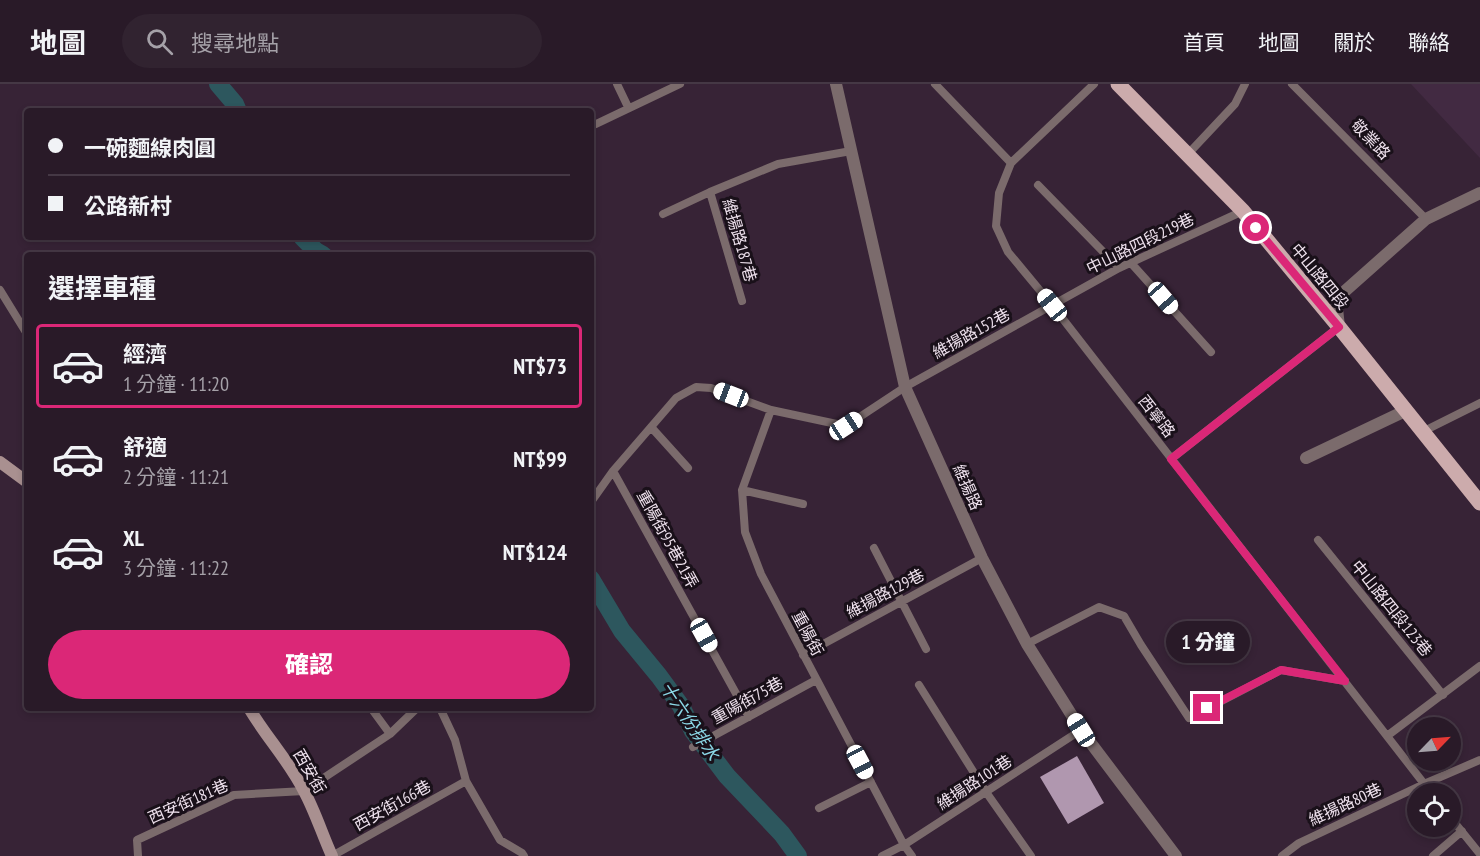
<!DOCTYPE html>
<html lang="zh-TW">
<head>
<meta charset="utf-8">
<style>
	:root { --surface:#291a28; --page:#312330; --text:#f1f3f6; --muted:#a5a1a8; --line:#453845; --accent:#db2777 }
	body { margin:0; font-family:"PT Sans Narrow","Noto Sans TC",sans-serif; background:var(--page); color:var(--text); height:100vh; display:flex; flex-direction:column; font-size:22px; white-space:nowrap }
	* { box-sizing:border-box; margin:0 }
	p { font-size:20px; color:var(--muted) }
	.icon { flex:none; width:33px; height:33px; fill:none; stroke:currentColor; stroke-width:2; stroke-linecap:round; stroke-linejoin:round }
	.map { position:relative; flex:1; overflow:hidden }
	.side { position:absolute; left:24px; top:168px; width:570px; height:459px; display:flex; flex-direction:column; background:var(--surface); border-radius:6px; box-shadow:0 3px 9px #0003,0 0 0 2px var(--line) }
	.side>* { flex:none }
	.guide { position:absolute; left:24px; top:24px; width:570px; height:132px; border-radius:6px; box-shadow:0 3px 9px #0003,0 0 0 2px var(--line); display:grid; align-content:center; height:132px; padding:0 24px; background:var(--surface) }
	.needle { width:39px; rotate:65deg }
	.buttons { position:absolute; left:1407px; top:633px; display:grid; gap:12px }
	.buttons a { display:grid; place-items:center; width:54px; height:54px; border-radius:50%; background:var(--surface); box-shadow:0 3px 9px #0003,0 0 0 2px var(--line); font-size:30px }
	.end { position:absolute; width:27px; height:27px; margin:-14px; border:8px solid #db2777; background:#fff; box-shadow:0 0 0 3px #fff }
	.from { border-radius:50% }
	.bubble { position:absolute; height:42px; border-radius:21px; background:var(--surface); box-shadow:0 3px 9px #0003,0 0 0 2px var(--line); font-size:20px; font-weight:800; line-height:42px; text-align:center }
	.car { position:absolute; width:18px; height:36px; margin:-18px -9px; border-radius:8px; box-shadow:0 0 4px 2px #0007; background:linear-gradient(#fff 24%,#345 0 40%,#fff 0 76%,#345 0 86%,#fff 0) }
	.guide b { display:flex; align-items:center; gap:21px; height:57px; font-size:22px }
	.guide b+b { border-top:2px solid var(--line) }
	.guide i { width:15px; height:15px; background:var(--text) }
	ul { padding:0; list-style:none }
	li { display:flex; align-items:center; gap:18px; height:84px; margin:0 12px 9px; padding:0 12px; border:3px solid transparent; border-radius:6px }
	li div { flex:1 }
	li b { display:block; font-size:22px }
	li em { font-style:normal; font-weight:800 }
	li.active { border-color:var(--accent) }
	li>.icon { width:54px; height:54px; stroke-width:1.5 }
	h2 { padding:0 24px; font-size:27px; line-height:72px }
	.button { display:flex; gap:12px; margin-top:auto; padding:12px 24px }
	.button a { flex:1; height:69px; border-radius:36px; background:var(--accent); color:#fff; font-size:24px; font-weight:800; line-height:69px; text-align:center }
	header { display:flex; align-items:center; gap:36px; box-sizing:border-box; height:84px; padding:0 30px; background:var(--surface); border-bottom:2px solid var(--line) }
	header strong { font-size:28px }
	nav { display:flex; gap:33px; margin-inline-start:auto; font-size:21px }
	.search { width:420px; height:54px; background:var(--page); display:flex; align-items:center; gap:15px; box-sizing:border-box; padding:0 21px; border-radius:33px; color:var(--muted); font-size:22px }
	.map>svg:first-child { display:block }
	.built { fill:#422a42 }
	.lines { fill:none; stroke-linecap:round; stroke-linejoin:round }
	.canal { stroke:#2d575e; stroke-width:18 }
	.building { fill:#b097af }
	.lane { stroke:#7b6b6c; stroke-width:8 }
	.street { stroke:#7b6b6c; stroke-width:12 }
	.secondary { stroke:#a99090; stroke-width:12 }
	.primary { stroke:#ccabac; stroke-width:15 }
	.route { stroke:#db2777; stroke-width:8 }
	.labels { text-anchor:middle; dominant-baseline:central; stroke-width:6; stroke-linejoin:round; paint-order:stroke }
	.street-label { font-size:16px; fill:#eee1ed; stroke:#191019 }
	.water-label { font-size:18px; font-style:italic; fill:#8cd8e7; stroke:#191019 }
</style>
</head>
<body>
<header>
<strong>地圖</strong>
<div class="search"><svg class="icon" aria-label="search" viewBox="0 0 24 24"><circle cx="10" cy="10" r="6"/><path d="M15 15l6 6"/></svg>搜尋地點</div>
<nav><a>首頁</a><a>地圖</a><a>關於</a><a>聯絡</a></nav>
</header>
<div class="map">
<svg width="1480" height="772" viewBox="0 0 1480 772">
	<rect width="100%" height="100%" fill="#372336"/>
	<path class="built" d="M1411,0H1480V74Z"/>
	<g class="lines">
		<path class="canal" d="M218,0L235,20L238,27
			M302,153L316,167L323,171
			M591,495L622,547L659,592L681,622L693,647L727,692L782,750L798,772"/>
	</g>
	<path class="building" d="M1077,672L1104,719L1068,740L1040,693Z"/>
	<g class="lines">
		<path class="lane" d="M617,0L628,23
			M935,0L1011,79
			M1094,0L1011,79L999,109L996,142L1008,168L1052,221L1432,710
			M1292,0L1426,135
			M596,40L680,0
			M1188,70L1235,20L1245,0
			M1038,101L1119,184
			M663,130L710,108
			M1131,179L1211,268
			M0,206L27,250
			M742,217L710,108L778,80L851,67
			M771,326L742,406L745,448L761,490L904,761L912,772
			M651,343L688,384
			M1422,348L1480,319
			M1171,375L1339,243
			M613,387L749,633
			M742,406L803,420
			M591,418L613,387L676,314L696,303L711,304L771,326L846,342L905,303L1119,184L1243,127
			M1318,456L1443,611
			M874,464L926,565
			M1027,560L1099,523L1124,532L1141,561L1189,634L1281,586L1345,597
			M803,571L982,474
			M919,601L986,708L1031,772
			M371,624L390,650
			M440,624L455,656L466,697L500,756L522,769L524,772
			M1387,652L1480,582
			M693,663L816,596
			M819,724L871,698
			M1450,733L1480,770
			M138,772L137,756L234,711L304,707L390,650L417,624
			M332,772L466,697
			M882,772L904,761L1081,646
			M1282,772L1299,759L1424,700L1480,676
			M1433,772L1462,747"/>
		<path class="street" d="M836,0L905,303L982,474L1027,560L1081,646L1176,772
			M1339,243L1336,215L1426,135L1480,109
			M1306,374L1405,327"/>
		<path class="secondary" d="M0,378L27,398
			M249,624C266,653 289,677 304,707C315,727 322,750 332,772"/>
		<path class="primary" d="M1118,0L1243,127L1339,243L1480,419"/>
	</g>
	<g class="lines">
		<path class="route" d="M1207,624L1281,586L1345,597L1171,375L1339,243L1256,144"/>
	</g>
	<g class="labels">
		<g class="street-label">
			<text transform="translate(1371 55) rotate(46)">敬業路</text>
			<text transform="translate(740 156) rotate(74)">維揚路187巷</text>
			<text transform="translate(1140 159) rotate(-26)">中山路四段219巷</text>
			<text transform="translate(1320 192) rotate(50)">中山路四段</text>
			<text transform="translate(971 249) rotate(-29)">維揚路152巷</text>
			<text transform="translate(1157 332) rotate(52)">西寧路</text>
			<text transform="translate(968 403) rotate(66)">維揚路</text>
			<text transform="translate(668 455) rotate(61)">重陽街95巷21弄</text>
			<text transform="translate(885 509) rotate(-28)">維揚路129巷</text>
			<text transform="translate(1392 524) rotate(51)">中山路四段123巷</text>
			<text transform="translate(808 549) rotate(62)">重陽街</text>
			<text transform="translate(747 616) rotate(-29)">重陽街75巷</text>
			<text transform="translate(310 687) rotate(60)">西安街</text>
			<text transform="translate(974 698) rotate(-33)">維揚路101巷</text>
			<text transform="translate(188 717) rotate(-24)">西安街181巷</text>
			<text transform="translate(1345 720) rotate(-25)">維揚路80巷</text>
			<text transform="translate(392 721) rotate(-29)">西安街166巷</text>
		</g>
		<g class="water-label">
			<text transform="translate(690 637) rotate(56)">十六份排水</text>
		</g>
	</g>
</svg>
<div class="buttons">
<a><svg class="needle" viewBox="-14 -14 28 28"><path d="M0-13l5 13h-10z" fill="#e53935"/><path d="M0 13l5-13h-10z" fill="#a5a1a8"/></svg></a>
<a><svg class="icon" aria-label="locate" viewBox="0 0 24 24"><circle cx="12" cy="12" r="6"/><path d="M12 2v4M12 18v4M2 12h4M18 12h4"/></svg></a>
</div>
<i class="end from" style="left:1256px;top:144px"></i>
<i class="end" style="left:1207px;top:624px"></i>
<div class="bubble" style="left:1166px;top:537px;width:84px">1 分鐘</div>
<i class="car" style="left:1163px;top:214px;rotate:139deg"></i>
<i class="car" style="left:1052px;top:221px;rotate:321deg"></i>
<i class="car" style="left:731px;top:311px;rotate:291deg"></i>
<i class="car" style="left:846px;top:342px;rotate:57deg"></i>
<i class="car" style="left:704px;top:551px;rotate:151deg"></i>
<i class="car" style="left:1081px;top:646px;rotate:328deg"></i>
<i class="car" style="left:860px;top:678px;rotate:152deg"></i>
<div class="guide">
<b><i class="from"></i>一碗麵線肉圓</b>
<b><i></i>公路新村</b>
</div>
<section class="side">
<h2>選擇車種</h2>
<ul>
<li class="active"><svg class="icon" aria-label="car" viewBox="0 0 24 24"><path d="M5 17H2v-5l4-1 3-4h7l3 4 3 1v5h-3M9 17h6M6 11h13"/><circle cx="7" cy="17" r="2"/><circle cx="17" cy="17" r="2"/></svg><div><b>經濟</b><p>1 分鐘 · 11:20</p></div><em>NT$73</em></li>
<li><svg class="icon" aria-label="car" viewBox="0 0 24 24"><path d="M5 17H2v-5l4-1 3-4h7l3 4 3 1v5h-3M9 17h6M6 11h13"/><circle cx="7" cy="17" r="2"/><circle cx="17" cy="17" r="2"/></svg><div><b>舒適</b><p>2 分鐘 · 11:21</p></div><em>NT$99</em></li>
<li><svg class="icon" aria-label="car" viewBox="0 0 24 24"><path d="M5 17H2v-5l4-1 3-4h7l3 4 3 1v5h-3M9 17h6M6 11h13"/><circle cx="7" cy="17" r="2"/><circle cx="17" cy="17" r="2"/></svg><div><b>XL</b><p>3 分鐘 · 11:22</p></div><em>NT$124</em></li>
</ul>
<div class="button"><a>確認</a></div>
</section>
</div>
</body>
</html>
